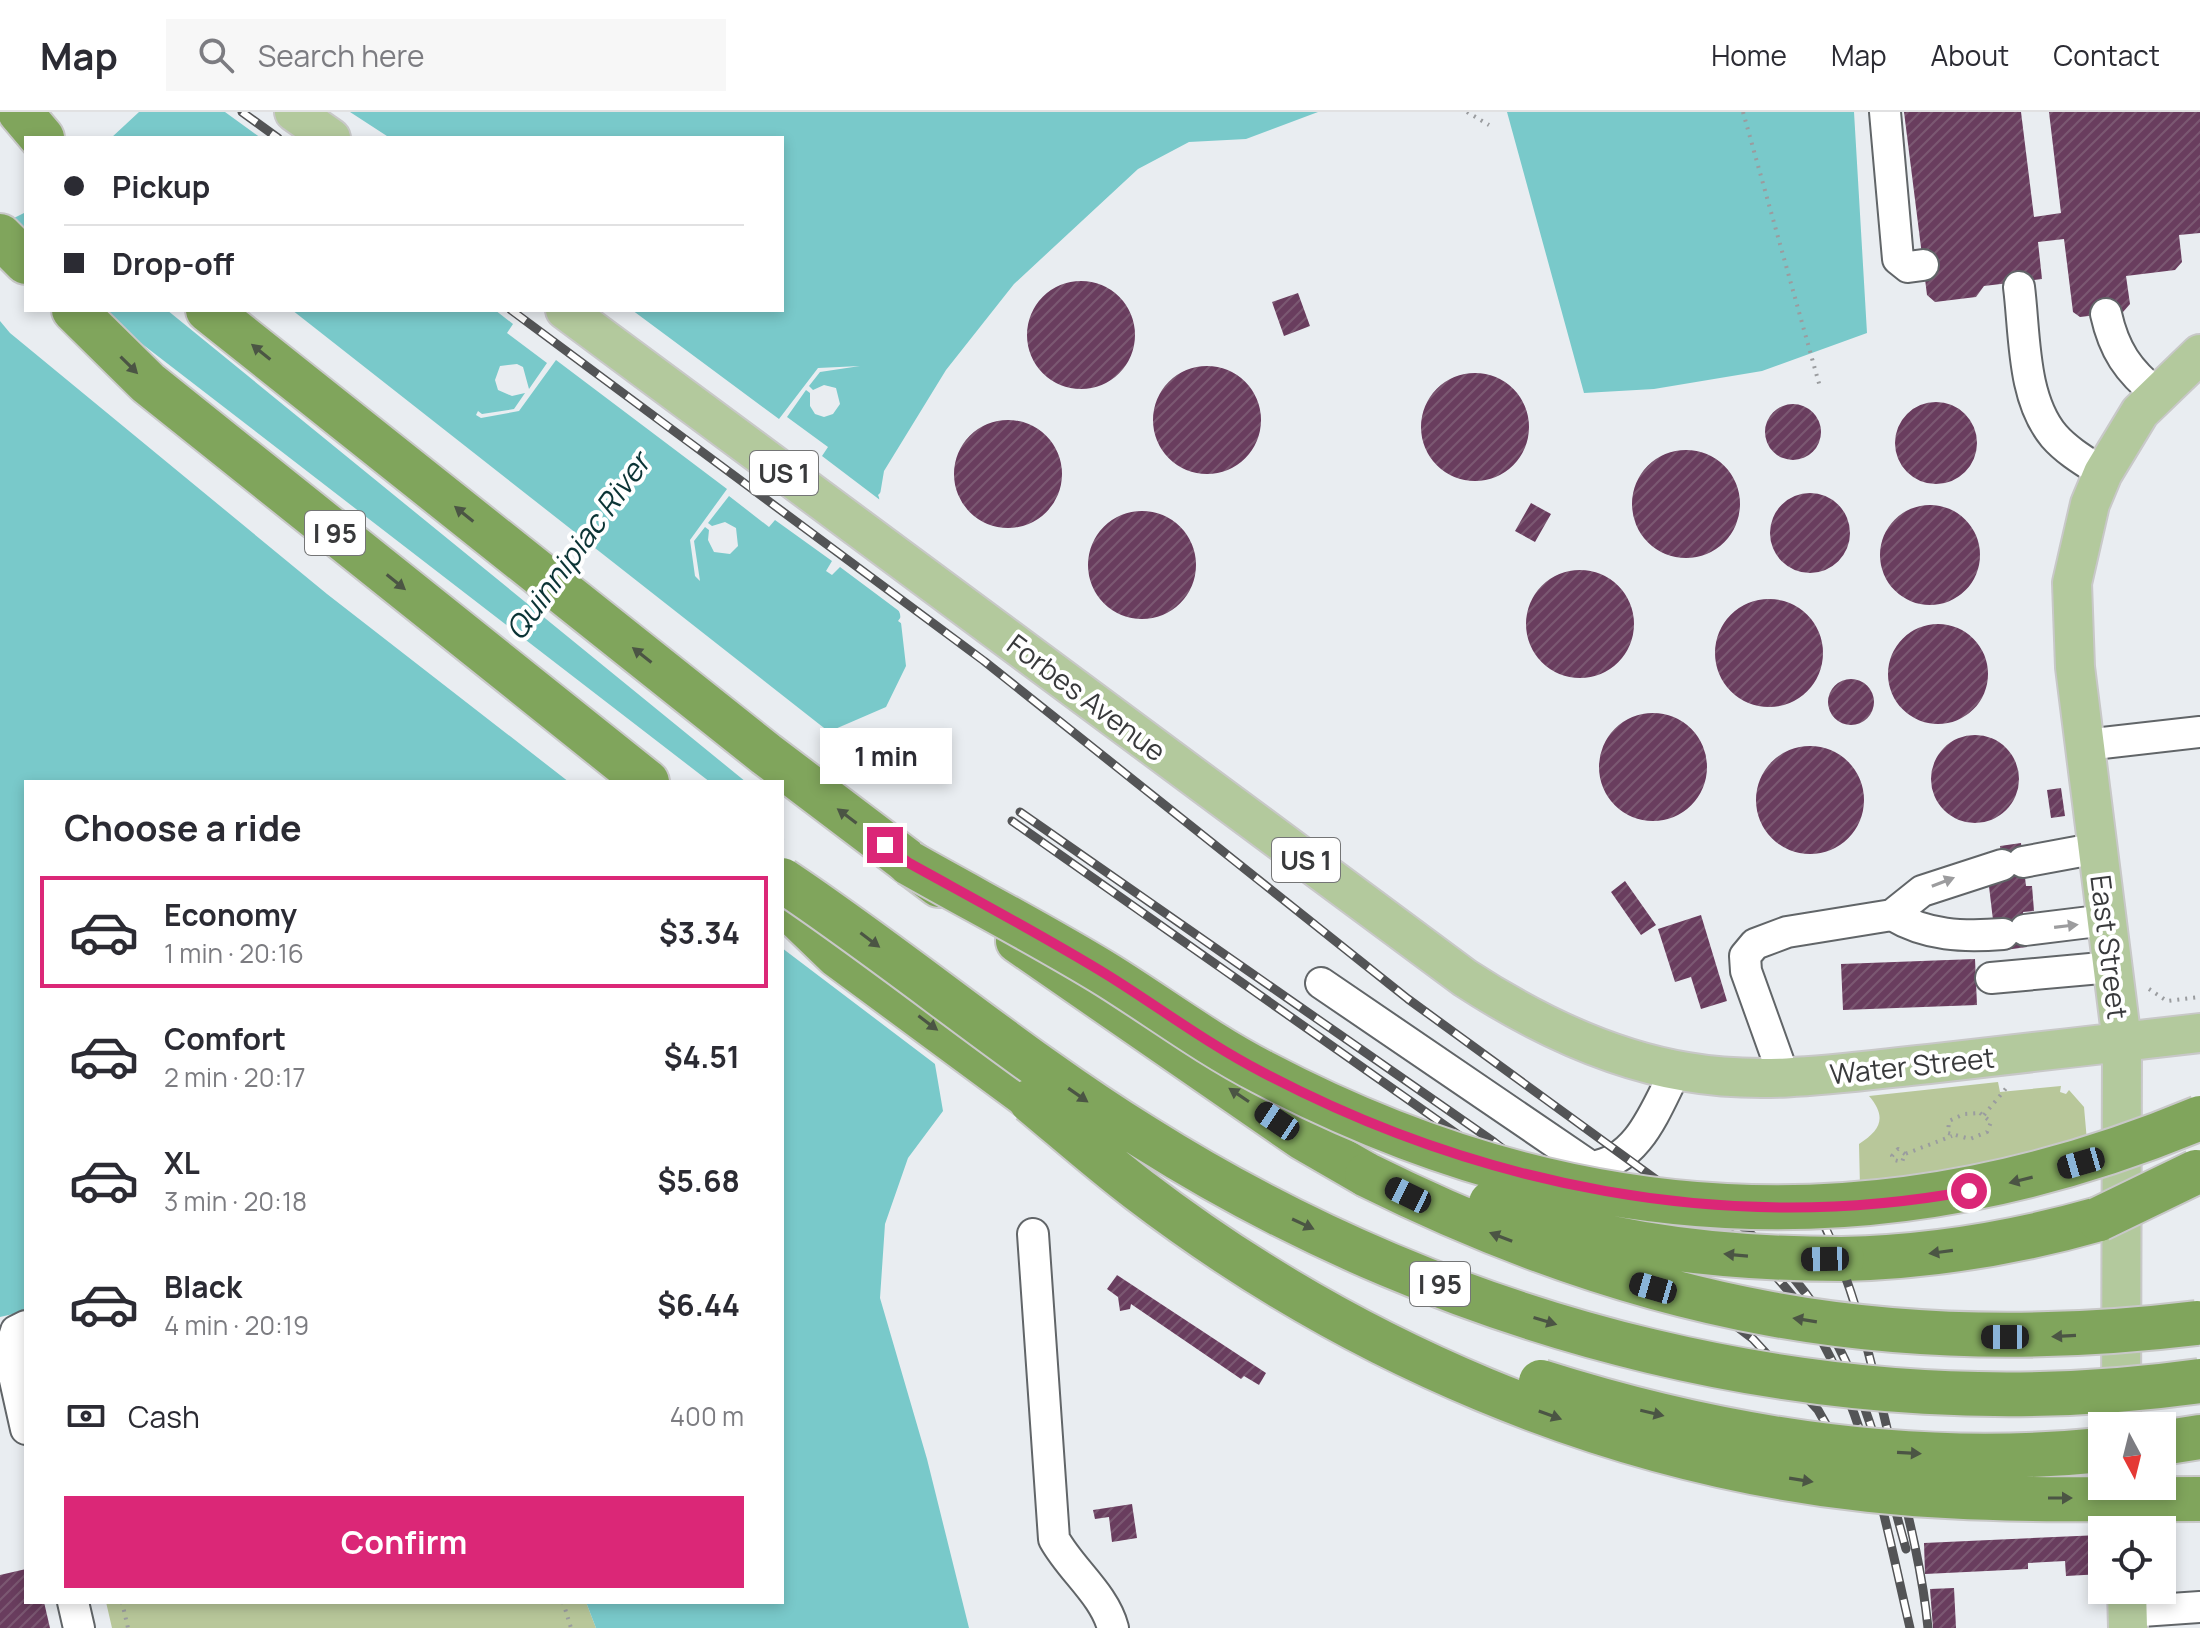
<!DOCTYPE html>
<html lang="en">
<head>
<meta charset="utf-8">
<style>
	:root { --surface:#fff; --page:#f7f7f7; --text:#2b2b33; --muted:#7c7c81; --line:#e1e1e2; --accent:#db2777 }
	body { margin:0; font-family:Manrope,sans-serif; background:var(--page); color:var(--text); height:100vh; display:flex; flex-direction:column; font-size:30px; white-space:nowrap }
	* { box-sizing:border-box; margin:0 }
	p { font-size:26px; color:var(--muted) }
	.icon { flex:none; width:44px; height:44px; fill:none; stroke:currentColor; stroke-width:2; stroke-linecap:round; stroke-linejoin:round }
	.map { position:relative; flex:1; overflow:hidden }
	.details { position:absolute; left:24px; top:668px; width:760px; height:824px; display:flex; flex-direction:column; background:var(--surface); border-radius:0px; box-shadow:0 4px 12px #0003 }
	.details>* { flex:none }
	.hud { position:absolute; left:24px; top:24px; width:760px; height:176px; border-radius:0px; box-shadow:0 4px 12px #0003; display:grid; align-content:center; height:176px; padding:0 40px; background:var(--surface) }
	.needle { width:52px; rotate:173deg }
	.controls { position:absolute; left:2088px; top:1300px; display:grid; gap:16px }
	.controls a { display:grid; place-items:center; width:88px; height:88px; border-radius:0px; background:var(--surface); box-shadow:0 4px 12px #0003; font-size:40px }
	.end { position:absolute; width:36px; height:36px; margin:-18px; border:10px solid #db2777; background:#fff; box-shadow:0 0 0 4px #fff }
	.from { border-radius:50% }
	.bubble { position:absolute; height:56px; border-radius:0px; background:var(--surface); box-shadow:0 4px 12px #0003; font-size:26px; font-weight:700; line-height:56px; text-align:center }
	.car { position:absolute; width:24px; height:48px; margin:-24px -12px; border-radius:10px; box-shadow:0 0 6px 2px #0007; background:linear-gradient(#222 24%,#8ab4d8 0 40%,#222 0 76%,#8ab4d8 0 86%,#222 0) }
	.hud b { display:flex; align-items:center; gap:28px; height:76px; font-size:30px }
	.hud b+b { border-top:2px solid var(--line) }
	.hud i { width:20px; height:20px; background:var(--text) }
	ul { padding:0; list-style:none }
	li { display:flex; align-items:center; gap:24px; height:112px; margin:0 16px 12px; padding:0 24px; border:4px solid transparent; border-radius:0px }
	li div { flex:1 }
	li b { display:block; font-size:30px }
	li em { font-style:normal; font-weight:700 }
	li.current { border-color:var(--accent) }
	li>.icon { width:72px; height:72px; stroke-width:1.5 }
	h2 { padding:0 40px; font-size:36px; line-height:96px }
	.pay { display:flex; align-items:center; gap:20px; height:88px; padding:0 40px; font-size:30px }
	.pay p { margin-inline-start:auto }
	.action { display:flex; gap:16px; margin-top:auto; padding:16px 40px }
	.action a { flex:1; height:92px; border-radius:0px; background:var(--accent); color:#fff; font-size:32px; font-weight:700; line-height:92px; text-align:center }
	header { display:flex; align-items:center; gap:48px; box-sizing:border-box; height:112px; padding:0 40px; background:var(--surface); border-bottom:2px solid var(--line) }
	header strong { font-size:38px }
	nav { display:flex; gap:44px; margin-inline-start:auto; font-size:28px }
	.search { width:560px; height:72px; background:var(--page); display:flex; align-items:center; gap:20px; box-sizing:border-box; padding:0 28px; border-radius:0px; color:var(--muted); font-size:30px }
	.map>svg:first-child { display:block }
	.green { fill:#b8c79a }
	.water { fill:#79c9ca }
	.pier { fill:#e9edf1 }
	.building { fill:url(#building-hatch) }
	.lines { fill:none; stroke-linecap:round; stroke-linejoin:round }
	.minor-casing { stroke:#616568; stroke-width:34 }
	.major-casing { stroke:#c8c8c8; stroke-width:42 }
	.highway-casing { stroke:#c8c8c8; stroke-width:48 }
	.path { stroke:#9a9c9f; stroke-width:4; stroke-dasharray:2 6; stroke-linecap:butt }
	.minor { stroke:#fff; stroke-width:30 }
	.major { stroke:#b3c99d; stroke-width:38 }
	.highway { stroke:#80a55c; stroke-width:44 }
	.rail-casing { stroke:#535456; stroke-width:9 }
	.rail { stroke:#fff; stroke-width:6; stroke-dasharray:18; stroke-linecap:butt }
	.highway-bridge-casing { stroke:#c8c8c8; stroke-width:48; stroke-linecap:butt }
	.highway-bridge { stroke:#80a55c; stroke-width:44 }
	.oneway { fill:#4b5544 }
	.oneway2 { fill:#9c9c9e }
	.route { stroke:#db2777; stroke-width:10 }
	.labels { text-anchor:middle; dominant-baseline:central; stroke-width:8; stroke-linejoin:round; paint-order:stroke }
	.shield { fill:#fff; stroke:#747576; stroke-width:2 }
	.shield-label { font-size:26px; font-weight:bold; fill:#393a3c }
	.street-label { font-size:28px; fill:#393a3c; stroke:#fff }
	.water-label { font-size:30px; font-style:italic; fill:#0b3435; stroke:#fff }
</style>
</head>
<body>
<header>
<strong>Map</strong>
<div class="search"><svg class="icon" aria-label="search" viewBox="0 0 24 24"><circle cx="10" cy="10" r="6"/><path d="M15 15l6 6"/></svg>Search here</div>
<nav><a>Home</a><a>Map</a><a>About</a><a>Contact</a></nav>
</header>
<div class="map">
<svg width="2200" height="1516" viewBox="0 0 2200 1516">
	<defs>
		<pattern id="building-hatch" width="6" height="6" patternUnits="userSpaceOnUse" patternTransform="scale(2)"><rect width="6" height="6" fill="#693d5e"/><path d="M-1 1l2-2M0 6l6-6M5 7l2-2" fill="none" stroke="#7b5872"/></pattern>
	</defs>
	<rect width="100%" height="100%" fill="#e9edf1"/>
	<path class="green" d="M1998,970L2000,980L2061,974L2060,980L2066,982L2069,978L2084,995L2087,1029L2053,1039L1860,1075L1859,1032C1881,1018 1887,1005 1869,984Z
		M106,1490H586L596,1516H112Z"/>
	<path class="water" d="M139,0H1318L1246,27L1189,30L1138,57L1014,172L946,258L884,359L872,430L900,502L906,554L886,595L812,627L777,670H26V1199L0,1205V113L26,100V198H782V26H111Z
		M1507,0H1854L1867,221L1762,259L1654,277L1584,281Z
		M782,724L931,929L943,999L908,1046L885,1112L880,1186L927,1347L969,1516H596L586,1490H782Z"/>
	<path class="pier" d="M225,0H350L390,26H261Z
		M0,113L26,131V198H98L710,670H569L327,482L10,221L0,209Z
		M167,198H292L833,623L814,630L781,670H746Z
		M495,198H632L779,307L818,256L860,254L820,260L809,274L813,278L824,273L836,276L840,292L833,302L824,305L815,302L810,294V281L806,278L787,305L828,335L822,344L880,388L878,383L885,376L876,429L904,501L905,514L898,509L903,502L840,455L832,463L826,459L832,449L775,408L769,415L729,384L708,411L712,414L725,410L736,416L738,434L730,442L714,440L708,428L709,418L705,415L694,429L700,469L695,464L690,428L727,377L556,248L519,299L481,306L476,303L478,299L482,302L514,297L525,281L512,284L498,278L495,268L500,254L517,252L523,255L529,277L547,251L507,221L513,212Z
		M782,725L796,736L934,927L939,955L782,836Z"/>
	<path class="building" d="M1904,0H2021L2034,105L2061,101L2049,0H2200V121L2179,123L2182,150L2175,158L2126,164L2130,192L2123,200L2080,205L2073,200L2064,127L2038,130L2042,167L1984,174L1976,185L1935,190L1927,183Z
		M1027 223a54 54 0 1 1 108 0a54 54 0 1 1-108 0Z
		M1298,181L1310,214L1284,224L1272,190Z
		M1153 308a54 54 0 1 1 108 0a54 54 0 1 1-108 0Z
		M1421 315a54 54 0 1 1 108 0a54 54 0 1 1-108 0Z
		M1895 331a41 41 0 1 1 82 0a41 41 0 1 1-82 0Z
		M1765 320a28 28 0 1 1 56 0a28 28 0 1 1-56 0Z
		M954 362a54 54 0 1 1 108 0a54 54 0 1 1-108 0Z
		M1632 392a54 54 0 1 1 108 0a54 54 0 1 1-108 0Z
		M1770 421a40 40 0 1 1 80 0a40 40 0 1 1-80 0Z
		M1531,391L1551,402L1535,430L1515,419Z
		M1880 443a50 50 0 1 1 100 0a50 50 0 1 1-100 0Z
		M1088 453a54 54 0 1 1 108 0a54 54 0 1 1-108 0Z
		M1526 512a54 54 0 1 1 108 0a54 54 0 1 1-108 0Z
		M1715 541a54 54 0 1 1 108 0a54 54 0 1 1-108 0Z
		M1888 562a50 50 0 1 1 100 0a50 50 0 1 1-100 0Z
		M1828 590a23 23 0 1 1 46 0a23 23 0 1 1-46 0Z
		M1599 655a54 54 0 1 1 108 0a54 54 0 1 1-108 0Z
		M1931 667a44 44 0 1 1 88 0a44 44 0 1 1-88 0Z
		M1756 688a54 54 0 1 1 108 0a54 54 0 1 1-108 0Z
		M2061,676L2065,704L2051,706L2047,678Z
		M2021,731L2026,774H2032L2034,799L2023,800L2027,835L2005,838L2002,806L1993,808L1988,766L2003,764L2000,734Z
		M1625,769L1656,813L1641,823L1611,780Z
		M1701,803L1727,889L1701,897L1691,865L1675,870L1658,817Z
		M1975,847L1977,893L1843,898L1841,852Z
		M1117,1163L1266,1261L1259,1273L1244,1264L1241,1267L1131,1192L1130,1197L1120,1199L1118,1185L1107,1177Z
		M1132,1392L1137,1426L1112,1430L1109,1405L1095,1407L1093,1398Z
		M2100,1423L2102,1462L2066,1464L2065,1449L2028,1451V1457L1925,1462L1924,1431Z
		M26,1457V1490H44L50,1516H0V1463Z
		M1954,1476L1956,1516H1933L1930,1477Z"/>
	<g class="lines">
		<g class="minor-casing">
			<path id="minor" d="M1885,0L1898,147L1908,155L1923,153
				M2019,175C2025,222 2022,286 2054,324C2067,339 2086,350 2103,361
				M2106,202C2114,238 2128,259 2157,282
				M2085,633L2200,620
				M2023,750L2098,736
				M1892,803C1927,824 1963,825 2003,822
				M2025,818L2106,808
				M1991,866L2112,855
				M1321,871L1591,1055C1639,1049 1656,996 1676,958
				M1784,965L1746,859L1745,844L1755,832L1787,820L1892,803L1922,779L2002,753
				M1033,1122L1054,1427C1071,1458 1104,1482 1113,1516
				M26,1214L16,1219L9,1241L26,1317
				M73,1490L79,1516
				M2127,1500L2200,1495"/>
		</g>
		<g class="major-casing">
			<path id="major" d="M294,0L331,26
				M565,198L1465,866C1531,909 1608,947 1687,960C1767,974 1849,960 1929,952C2019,941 2110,932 2200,921
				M2121,1314L2122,930L2075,555L2072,471L2090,392L2103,361L2140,300L2200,242
				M2123,1374L2125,1418
				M2127,1478L2128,1516"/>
		</g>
		<g class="highway-casing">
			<path id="highway" d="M20,0L42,26
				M0,124L26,150
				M74,198L148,271L647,670
				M208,198L766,642L939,773
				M782,790L837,843L1063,1010
				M1018,829L1303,1026L1367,1063
				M1842,1147C1930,1145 2015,1131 2099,1107
				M2162,1331L2200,1325"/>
		</g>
		<path class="path" d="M1467,0L1489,13
			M1743,0L1820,275
			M2149,877L2167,889L2200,885
			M1980,1001L1991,1010L1987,1020L1970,1027L1948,1021L1949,1009L1964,1002Z
			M1984,1003L2008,974
			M1905,1042L1898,1037L1892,1044L1894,1048L1902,1050L1905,1042L1952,1024
			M122,1490L128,1516
			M563,1490L571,1516"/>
		<use href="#minor" class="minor"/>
		<use href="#major" class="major"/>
		<use href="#highway" class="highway"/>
		<g class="rail-casing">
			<path id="rail" d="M242,0L278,26
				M511,198L984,549L1408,887L1750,1136C1765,1153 1781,1169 1795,1187C1862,1276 1885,1409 1910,1516
				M1020,700L1494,1030L1753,1227L1818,1298L1871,1392
				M1012,709L1588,1114
				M1703,1080C1736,1108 1768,1136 1796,1169C1859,1245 1880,1344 1906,1437
				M1822,1108C1855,1178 1868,1238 1886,1312C1902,1380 1921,1446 1928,1516"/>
		</g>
		<use href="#rail" class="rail"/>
		<g class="highway-bridge-casing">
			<path id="highway-bridge" d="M909,751C976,789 1044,824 1109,864C1160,896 1208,932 1262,960C1570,1122 1879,1140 2200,1006
				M782,768C905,850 1018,947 1144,1025C1453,1220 1836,1320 2200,1269
				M1031,989C1067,1019 1102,1050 1139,1078C1350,1239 1604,1349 1869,1378C1978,1390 2090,1387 2200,1387
				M1367,1063C1640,1199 1893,1248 2197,1211
				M1491,1091C1601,1134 1725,1147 1842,1147
				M2099,1107L2196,1060
				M1541,1270C1721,1327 1913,1357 2102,1338"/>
		</g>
		<use href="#highway-bridge" class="highway-bridge"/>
	</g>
	<defs><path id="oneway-solid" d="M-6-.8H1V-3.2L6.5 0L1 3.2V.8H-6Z" transform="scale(2)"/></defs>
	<g class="oneway">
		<use href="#oneway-solid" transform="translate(261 240) rotate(-141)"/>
		<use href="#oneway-solid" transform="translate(129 253) rotate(45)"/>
		<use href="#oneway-solid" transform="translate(464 402) rotate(-141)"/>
		<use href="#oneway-solid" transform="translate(396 470) rotate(39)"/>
		<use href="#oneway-solid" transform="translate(642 543) rotate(-142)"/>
		<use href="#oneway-solid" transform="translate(847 704) rotate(-143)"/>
		<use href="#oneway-solid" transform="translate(870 828) rotate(37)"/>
		<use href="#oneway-solid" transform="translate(928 911) rotate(37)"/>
		<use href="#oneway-solid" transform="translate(1078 983) rotate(35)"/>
		<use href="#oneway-solid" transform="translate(1239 983) rotate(-146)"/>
		<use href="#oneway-solid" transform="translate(2021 1068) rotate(166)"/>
		<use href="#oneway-solid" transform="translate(1303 1112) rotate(25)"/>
		<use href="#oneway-solid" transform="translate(1501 1125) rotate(-159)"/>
		<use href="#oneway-solid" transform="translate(1941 1140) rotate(172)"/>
		<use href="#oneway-solid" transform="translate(1736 1143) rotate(-175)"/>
		<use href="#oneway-solid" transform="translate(1805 1208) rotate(-171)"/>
		<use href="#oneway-solid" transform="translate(1545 1209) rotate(17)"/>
		<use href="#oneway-solid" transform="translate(2064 1224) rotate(177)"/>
		<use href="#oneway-solid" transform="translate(1652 1301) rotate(13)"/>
		<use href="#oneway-solid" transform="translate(1550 1303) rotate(20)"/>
		<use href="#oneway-solid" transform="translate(1909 1341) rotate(3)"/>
		<use href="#oneway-solid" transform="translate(1801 1368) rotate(9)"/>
		<use href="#oneway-solid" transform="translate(2060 1386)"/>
	</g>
	<g class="oneway2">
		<use href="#oneway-solid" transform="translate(1943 770) rotate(-21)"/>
		<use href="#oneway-solid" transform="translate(2066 814) rotate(-7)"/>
	</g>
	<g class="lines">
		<path class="route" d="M885,733L909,751C976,788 1044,824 1109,864C1160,896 1208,932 1262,960C1478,1074 1727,1124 1969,1079"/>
	</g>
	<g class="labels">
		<g class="shield">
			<rect x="750" y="339" width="68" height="44" rx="6"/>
			<rect x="305" y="399" width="60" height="44" rx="6"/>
			<rect x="1272" y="726" width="68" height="44" rx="6"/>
			<rect x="1410" y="1150" width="60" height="44" rx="6"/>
		</g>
		<g class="shield-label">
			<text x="784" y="361">US 1</text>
			<text x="335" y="421">I 95</text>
			<text x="1306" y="748">US 1</text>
			<text x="1440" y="1172">I 95</text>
		</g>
		<g class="street-label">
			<text transform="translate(1087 585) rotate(37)">Forbes Avenue</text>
			<text transform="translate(2110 835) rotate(83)">East Street</text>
			<text transform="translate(1912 953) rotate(-6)">Water Street</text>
		</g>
		<g class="water-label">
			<text transform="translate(577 434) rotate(-54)">Quinnipiac River</text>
		</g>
	</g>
</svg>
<div class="controls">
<a><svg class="needle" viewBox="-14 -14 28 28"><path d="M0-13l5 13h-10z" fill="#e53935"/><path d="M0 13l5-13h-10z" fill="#7c7c81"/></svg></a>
<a><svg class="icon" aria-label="locate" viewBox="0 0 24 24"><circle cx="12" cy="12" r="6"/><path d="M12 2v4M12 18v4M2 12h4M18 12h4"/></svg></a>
</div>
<i class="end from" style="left:1969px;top:1079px"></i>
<i class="end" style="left:885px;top:733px"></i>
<div class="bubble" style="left:820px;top:616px;width:132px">1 min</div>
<i class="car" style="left:1277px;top:1009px;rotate:304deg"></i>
<i class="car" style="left:2081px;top:1051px;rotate:254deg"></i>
<i class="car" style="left:1408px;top:1083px;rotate:296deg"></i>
<i class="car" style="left:1825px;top:1147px;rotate:269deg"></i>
<i class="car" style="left:1653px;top:1176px;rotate:286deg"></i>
<i class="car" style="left:2005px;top:1225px;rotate:270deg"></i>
<div class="hud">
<b><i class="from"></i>Pickup</b>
<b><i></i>Drop-off</b>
</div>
<section class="details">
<h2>Choose a ride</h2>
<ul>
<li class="current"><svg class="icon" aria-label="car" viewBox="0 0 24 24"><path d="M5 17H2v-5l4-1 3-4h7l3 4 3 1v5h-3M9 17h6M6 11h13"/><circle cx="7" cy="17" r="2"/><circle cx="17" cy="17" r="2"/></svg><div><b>Economy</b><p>1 min · 20:16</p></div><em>$3.34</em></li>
<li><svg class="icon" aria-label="car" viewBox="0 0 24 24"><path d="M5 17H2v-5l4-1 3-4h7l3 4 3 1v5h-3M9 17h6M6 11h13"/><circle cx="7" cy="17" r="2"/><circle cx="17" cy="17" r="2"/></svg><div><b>Comfort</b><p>2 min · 20:17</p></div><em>$4.51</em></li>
<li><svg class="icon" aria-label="car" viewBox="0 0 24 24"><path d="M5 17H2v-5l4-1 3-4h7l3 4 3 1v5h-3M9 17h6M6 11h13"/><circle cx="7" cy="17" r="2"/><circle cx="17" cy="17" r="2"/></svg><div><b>XL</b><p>3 min · 20:18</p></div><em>$5.68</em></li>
<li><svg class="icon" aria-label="car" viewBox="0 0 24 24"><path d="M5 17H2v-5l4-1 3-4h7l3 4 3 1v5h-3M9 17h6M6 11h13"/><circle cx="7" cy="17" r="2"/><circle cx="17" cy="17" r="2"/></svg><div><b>Black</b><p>4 min · 20:19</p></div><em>$6.44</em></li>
</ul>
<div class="pay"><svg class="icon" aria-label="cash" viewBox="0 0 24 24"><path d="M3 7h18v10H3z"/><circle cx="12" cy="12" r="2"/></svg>Cash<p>400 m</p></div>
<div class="action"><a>Confirm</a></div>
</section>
</div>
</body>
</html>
